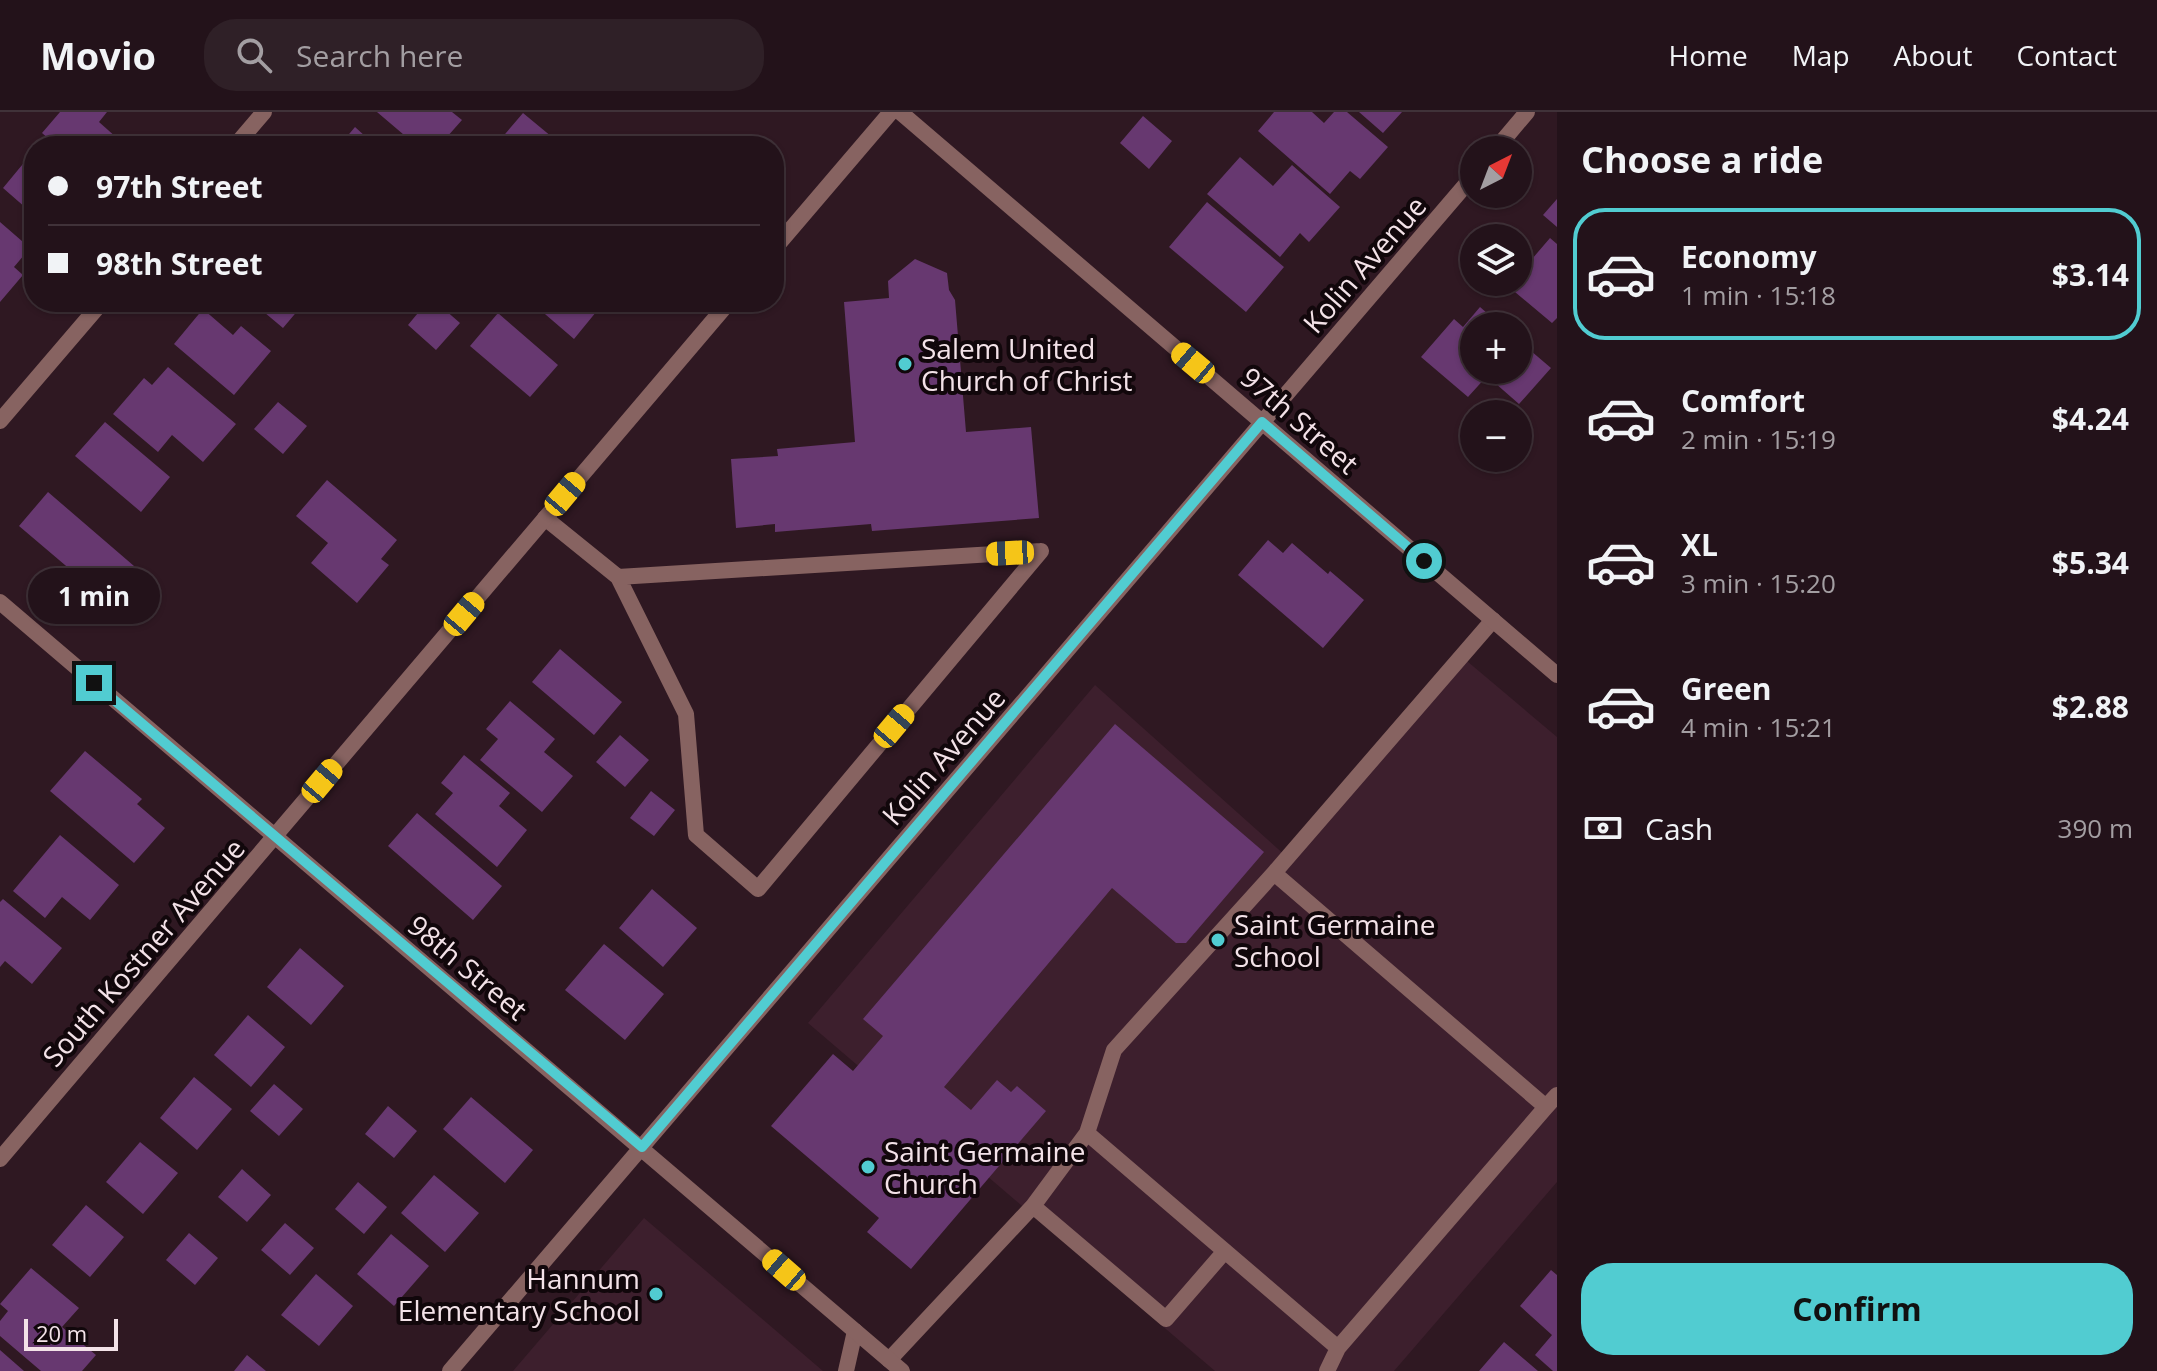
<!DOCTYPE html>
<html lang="en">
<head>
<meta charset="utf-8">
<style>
	:root { --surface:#23121a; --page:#2f2027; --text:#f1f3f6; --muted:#a39ea2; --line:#403239; --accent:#51ccd1 }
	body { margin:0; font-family:"Open Sans",sans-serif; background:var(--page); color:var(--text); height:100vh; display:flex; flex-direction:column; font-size:30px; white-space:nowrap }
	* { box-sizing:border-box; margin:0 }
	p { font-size:26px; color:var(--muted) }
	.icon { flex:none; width:44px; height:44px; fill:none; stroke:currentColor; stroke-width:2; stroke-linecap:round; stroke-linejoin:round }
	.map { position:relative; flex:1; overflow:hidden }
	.drawer { display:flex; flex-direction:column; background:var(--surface); width:600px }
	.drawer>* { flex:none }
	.hud { position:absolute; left:24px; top:24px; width:760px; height:176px; border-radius:32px; box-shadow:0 2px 6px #0004,0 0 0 2px var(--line); display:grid; align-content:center; height:176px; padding:0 24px; background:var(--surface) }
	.needle { width:52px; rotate:42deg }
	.tools { position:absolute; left:1460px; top:24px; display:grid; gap:16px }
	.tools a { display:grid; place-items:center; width:72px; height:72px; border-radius:50%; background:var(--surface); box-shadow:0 2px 6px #0004,0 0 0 2px var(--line); font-size:40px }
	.scale { position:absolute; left:24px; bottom:20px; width:94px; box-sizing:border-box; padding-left:8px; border:4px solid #f3e2e8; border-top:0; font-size:22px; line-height:28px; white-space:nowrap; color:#f3e2e8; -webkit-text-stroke:6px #11070b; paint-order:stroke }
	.end { position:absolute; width:36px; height:36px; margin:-18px; border:10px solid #51ccd1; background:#111; box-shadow:0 0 0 4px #111 }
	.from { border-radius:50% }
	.bubble { position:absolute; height:56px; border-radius:28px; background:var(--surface); box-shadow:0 2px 6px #0004,0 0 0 2px var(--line); font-size:26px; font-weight:700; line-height:56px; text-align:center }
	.car { position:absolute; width:24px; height:48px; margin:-24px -12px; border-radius:10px; box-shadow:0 0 6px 2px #0007; background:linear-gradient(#f5c518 24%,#345 0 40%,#f5c518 0 76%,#345 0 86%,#f5c518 0) }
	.hud b { display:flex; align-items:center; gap:28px; height:76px; font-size:30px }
	.hud b+b { border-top:2px solid var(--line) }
	.hud i { width:20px; height:20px; background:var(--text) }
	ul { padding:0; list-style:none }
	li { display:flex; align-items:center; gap:24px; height:132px; margin:0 16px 12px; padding:0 8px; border:4px solid transparent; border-radius:32px }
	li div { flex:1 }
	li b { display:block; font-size:30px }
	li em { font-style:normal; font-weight:700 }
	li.current { border-color:var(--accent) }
	li>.icon { width:72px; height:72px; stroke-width:1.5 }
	h2 { padding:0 24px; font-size:36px; line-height:96px }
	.pay { display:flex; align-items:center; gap:20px; height:88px; padding:0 24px; font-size:30px }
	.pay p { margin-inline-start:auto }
	.cta { display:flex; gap:16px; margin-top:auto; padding:16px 24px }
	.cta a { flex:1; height:92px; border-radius:32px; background:var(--accent); color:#111; font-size:32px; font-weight:700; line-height:92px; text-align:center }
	header { display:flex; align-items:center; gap:48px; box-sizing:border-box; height:112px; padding:0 40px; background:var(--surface); border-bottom:2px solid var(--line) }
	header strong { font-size:38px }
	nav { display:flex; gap:44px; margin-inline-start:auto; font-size:28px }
	.search { width:560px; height:72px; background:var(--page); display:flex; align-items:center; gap:20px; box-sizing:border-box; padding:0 28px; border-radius:32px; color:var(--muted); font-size:30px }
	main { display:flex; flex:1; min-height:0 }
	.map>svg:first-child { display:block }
	.built { fill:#3d1f2d }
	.building { fill:#673870 }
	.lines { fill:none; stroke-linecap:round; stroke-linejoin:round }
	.service { stroke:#876361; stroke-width:16 }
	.minor { stroke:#876361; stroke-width:16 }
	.route { stroke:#51ccd1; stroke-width:10 }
	.poi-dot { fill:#51ccd1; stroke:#11070b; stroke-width:3 }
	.labels { text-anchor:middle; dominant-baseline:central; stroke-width:8; stroke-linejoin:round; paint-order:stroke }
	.street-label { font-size:28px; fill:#f3e2e8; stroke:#11070b }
	.poi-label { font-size:28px; fill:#f3e2e8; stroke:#11070b; text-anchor:start }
</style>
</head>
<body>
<header>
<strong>Movio</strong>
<div class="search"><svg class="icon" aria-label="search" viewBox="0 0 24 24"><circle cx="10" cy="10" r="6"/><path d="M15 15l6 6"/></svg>Search here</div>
<nav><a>Home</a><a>Map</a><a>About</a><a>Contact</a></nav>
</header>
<main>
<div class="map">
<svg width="1557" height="1259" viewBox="0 0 1557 1259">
	<rect width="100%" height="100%" fill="#2f1822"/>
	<path class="built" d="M1461,544L1557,625V1070L1394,1259H1215L808,911L1095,573L1287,745Z
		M644,1106L823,1259H513Z"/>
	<path class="building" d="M60,0H107L99,10L126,34H57L42,21Z
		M377,0H452L462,8L439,34H417Z
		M1274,0H1312L1324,11L1334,0H1347L1388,35L1360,67L1350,59L1330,82L1258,19Z
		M1359,0H1402L1383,21Z
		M523,1L552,25L545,34H507L500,28Z
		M1143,4L1172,29L1149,57L1120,31Z
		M355,15L376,34H339Z
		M32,41L34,43V103L3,76Z
		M1240,45L1273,74L1292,53L1340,95L1309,130L1300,121L1280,145L1207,82Z
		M1557,87V115L1543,103Z
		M1207,90L1284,155L1246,200L1169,135Z
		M0,110L30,136L14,155L23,163L0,190Z
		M1550,126L1557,132V206L1552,211L1503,170H1518V155L1527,144L1532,147Z
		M915,147L947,161L949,178L955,188L966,320L1031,315L1039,406L872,419L871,412L775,420V412L736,416L731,347L778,344L777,337L855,330L844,190L889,186L888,169Z
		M252,190H305L283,216Z
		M427,190H436L460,211L436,238L408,213Z
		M531,190H596L601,194L574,227Z
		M1480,195L1502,214H1474V258H1518V228L1551,256L1519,292L1487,264L1468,285L1421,245L1454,207L1463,215Z
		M203,197L233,223L241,214L271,239L234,283L174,232Z
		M498,201L558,253L530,285L470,234Z
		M168,255L236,312L203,350L172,323L158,340L113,302L144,266L152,273Z
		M278,290L307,314L283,342L254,317Z
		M105,310L170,365L141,400L75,344Z
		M327,368L397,428L381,447L389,453L357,491L311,451L328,431L296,404Z
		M48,380L134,454L105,487L19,414Z
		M1268,428L1283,441L1292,431L1328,462L1330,459L1364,488L1323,536L1238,463Z
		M560,537L622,590L594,623L532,570Z
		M510,589L555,627L544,640L573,664L542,700L480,648L498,627L486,617Z
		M1115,612L1264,740L1186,831H1176L1112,776L944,975L971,998L997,968L1011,980L1017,974L1046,999L911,1157L867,1120L879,1106L771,1014L833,942L853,959L883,924L863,907Z
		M620,623L649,648L625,675L596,650Z
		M85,639L142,687L137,692L165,716L134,751L50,679Z
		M464,643L510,681L499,694L527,718L497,755L435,702L453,681L441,671Z
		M651,679L675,698L654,724L630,706Z
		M417,701L502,774L473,808L388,734Z
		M60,723L119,773L90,808L62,785L45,806L13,779Z
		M652,777L697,816L663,855L619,816Z
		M3,787L62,836L32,872L5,849L0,855V790Z
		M604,832L664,882L625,928L565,878Z
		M300,836L344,874L311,913L267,875Z
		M248,903L285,935L251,975L214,943Z
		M194,965L232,997L197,1038L160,1006Z
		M274,972L303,997L279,1024L250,999Z
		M471,985L533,1038L505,1071L443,1017Z
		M388,994L417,1019L394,1046L365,1022Z
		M140,1030L178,1061L143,1102L106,1070Z
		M242,1057L271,1083L247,1110L218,1085Z
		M434,1063L479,1101L445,1140L401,1101Z
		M358,1070L387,1095L364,1122L335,1097Z
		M86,1093L124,1125L90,1165L52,1133Z
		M285,1111L314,1136L290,1163L261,1138Z
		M189,1121L218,1146L195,1173L166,1148Z
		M391,1122L429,1154L394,1194L357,1162Z
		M31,1156L79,1196L62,1215L96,1243L82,1259H41L0,1224V1209L8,1199L0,1192Z
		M1551,1158L1557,1163V1259H1553L1535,1243L1552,1223L1520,1194Z
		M316,1162L353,1194L319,1234L281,1203Z
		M1504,1230L1538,1259H1479Z
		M0,1238L24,1259H0Z
		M247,1243L266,1259H234Z"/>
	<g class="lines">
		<path class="service" d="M545,406L618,465L686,602L696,723L758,777L1041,439
			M618,465L1041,439
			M1274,761L1546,995L1557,983
			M1087,1021L1338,1236
			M1033,1094L1166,1207L1225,1139
			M889,1248L1033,1094L1087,1021L1114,938L1274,761L1493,508
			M846,1259L855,1219
			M1327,1259L1338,1236L1546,995"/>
		<path class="minor" d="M900,0L1557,563
			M235,34L264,0
			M1495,38L1527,0
			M774,137L891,0
			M0,309L102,190
			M0,490L902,1259
			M0,1047L729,190
			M450,1259L1474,63"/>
	</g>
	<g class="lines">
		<path class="route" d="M94,571L642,1035L1262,310L1424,449"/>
	</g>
	<g class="poi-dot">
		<circle cx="905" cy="252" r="8"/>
		<circle cx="1218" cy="828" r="8"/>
		<circle cx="868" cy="1055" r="8"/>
		<circle cx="656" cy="1182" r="8"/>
	</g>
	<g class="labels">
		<g class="street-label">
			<text transform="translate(1364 152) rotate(-49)">Kolin Avenue</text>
			<text transform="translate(1300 308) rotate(41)">97th Street</text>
			<text transform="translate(943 644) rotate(-49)">Kolin Avenue</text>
			<text transform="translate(143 840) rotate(-49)">South Kostner Avenue</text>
			<text transform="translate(468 855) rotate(40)">98th Street</text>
		</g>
		<g class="poi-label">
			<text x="921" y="236">Salem United<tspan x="921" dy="32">Church of Christ</tspan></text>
			<text x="1234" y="812">Saint Germaine<tspan x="1234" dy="32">School</tspan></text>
			<text x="884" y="1039">Saint Germaine<tspan x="884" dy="32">Church</tspan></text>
			<text x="640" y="1166" text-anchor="end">Hannum<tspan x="640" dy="32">Elementary School</tspan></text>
		</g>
	</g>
</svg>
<div class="tools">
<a><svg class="needle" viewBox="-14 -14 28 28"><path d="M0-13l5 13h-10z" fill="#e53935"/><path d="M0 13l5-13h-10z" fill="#a39ea2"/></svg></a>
<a><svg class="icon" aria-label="layers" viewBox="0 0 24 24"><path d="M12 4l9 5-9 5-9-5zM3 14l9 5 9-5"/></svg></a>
<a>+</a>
<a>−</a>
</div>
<div class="scale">20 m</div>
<i class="end from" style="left:1424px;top:449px"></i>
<i class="end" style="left:94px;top:571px"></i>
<div class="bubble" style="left:28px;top:456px;width:132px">1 min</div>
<i class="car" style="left:1193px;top:251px;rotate:310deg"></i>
<i class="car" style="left:565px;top:382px;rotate:40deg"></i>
<i class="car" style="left:1010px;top:441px;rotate:267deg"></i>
<i class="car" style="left:464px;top:502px;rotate:40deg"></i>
<i class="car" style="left:894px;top:614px;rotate:40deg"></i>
<i class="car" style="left:322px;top:669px;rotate:40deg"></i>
<i class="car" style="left:784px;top:1158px;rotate:311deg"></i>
<div class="hud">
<b><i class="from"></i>97th Street</b>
<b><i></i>98th Street</b>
</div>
</div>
<section class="drawer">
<h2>Choose a ride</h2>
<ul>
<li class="current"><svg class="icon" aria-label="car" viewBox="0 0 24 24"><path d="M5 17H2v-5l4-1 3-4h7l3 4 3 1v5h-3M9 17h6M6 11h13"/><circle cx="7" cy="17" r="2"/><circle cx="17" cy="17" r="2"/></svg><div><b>Economy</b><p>1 min · 15:18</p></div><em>$3.14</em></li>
<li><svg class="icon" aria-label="car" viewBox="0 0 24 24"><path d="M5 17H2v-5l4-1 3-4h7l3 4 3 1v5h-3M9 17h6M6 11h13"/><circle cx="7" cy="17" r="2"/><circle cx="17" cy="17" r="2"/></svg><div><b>Comfort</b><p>2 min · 15:19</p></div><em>$4.24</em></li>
<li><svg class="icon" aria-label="car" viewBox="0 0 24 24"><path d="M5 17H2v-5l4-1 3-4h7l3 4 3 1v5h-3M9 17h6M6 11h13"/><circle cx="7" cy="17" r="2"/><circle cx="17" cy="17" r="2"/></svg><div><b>XL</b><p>3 min · 15:20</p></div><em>$5.34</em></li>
<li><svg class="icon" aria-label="car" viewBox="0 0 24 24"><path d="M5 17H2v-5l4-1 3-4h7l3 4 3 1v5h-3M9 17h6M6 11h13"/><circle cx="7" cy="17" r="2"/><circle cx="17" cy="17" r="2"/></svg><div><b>Green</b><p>4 min · 15:21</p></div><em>$2.88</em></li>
</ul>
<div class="pay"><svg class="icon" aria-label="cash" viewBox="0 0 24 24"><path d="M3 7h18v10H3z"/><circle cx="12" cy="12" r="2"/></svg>Cash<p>390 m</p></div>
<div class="cta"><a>Confirm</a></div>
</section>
</main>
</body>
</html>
